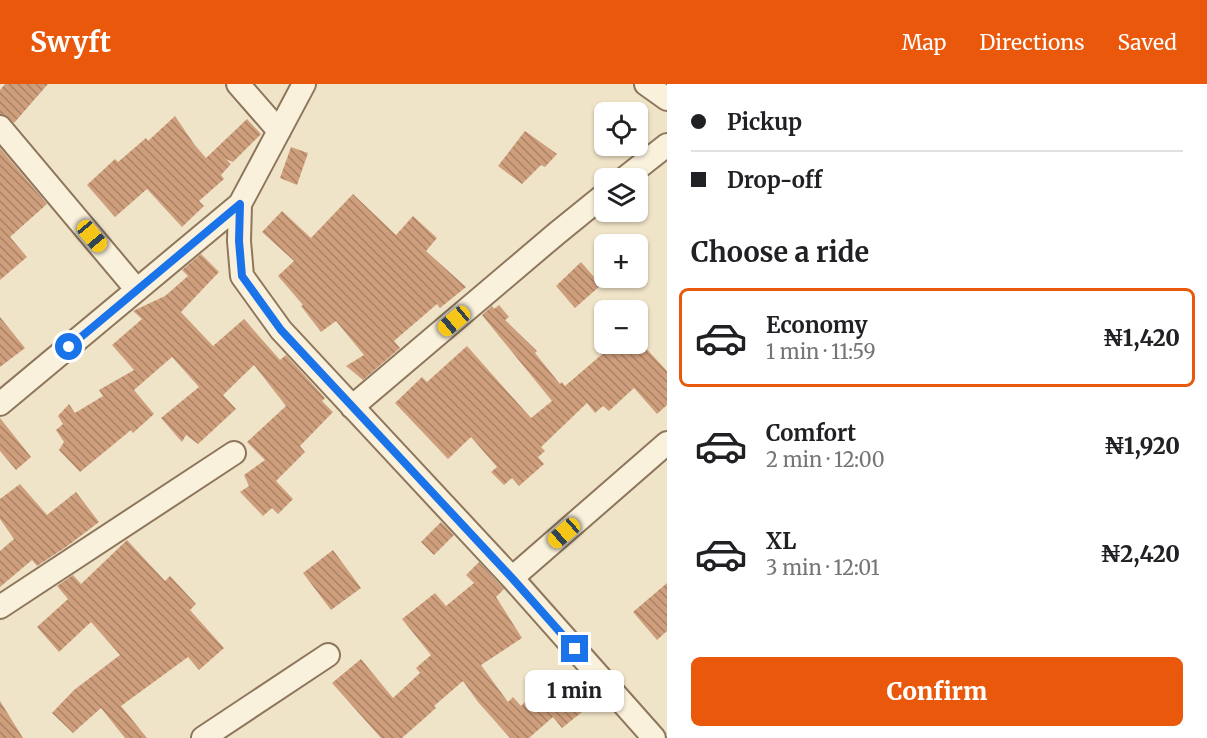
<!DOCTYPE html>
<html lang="en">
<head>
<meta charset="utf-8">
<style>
	:root { --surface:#fff; --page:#f2f2f2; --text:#202124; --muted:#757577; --line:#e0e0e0; --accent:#ea580c }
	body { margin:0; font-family:Merriweather,serif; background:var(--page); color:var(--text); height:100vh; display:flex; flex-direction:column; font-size:22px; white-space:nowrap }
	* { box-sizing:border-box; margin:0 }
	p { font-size:20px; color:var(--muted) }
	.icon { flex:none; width:33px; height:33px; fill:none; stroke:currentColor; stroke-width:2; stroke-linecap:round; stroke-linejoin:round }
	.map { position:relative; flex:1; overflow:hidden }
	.side { display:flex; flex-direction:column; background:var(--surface); width:540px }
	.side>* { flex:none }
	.banner { display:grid; align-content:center; height:132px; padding:0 24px; background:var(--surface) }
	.tools { position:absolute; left:594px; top:18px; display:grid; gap:12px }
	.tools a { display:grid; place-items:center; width:54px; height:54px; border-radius:9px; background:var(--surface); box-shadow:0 2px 4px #0004; font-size:30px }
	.end { position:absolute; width:27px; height:27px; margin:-14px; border:8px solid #1a73e8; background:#fff; box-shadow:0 0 0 3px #fff }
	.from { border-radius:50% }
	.bubble { position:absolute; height:42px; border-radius:9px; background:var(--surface); box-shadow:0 2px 4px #0004; font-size:20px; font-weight:800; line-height:42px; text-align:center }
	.car { position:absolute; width:18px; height:36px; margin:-18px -9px; border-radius:8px; box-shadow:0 0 4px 2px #0007; background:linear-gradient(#f5c518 24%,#345 0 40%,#f5c518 0 76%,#345 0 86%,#f5c518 0) }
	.banner b { display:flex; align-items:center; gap:21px; height:57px; font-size:22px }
	.banner b+b { border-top:2px solid var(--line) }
	.banner i { width:15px; height:15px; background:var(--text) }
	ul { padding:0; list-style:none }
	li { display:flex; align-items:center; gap:18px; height:99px; margin:0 12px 9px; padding:0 12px; border:3px solid transparent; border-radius:9px }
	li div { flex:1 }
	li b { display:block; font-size:22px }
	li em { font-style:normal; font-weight:800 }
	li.on { border-color:var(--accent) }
	li>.icon { width:54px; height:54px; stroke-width:1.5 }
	h2 { padding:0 24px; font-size:27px; line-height:72px }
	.action { display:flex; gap:12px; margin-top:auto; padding:12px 24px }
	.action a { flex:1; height:69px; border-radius:9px; background:var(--accent); color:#fff; font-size:24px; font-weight:800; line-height:69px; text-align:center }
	header { display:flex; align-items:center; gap:36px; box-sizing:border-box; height:84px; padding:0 30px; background:var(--accent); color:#fff }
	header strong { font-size:28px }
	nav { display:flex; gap:33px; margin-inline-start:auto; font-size:21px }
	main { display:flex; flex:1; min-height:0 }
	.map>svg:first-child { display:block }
	.building { fill:url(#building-back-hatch) }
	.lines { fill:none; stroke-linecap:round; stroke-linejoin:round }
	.street-casing { stroke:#8d765c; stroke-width:26 }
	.street { stroke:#faf1dc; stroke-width:22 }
	.route { stroke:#1a73e8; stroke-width:8 }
</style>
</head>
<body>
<header>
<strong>Swyft</strong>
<nav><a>Map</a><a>Directions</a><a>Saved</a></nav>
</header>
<main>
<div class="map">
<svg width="667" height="654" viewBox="0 0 667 654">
	<defs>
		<pattern id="building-back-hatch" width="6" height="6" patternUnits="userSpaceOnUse" patternTransform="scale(1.5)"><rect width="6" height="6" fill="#cf9f7d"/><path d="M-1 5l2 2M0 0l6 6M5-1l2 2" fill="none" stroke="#a98266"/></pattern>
	</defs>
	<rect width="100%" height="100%" fill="#f0e4c8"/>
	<path class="building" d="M5,0H48L14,39L5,31L0,30V6Z
		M175,32L194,60L206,74L247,35L261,50L233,78L226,75L231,80L221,91L224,95L199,117L204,122L182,143L147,105L115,133L87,101L115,75L118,78L146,54L148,57Z
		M525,47L557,70L545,83L541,81L522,100L498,82Z
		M291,63L308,69L297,101L280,94Z
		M0,64L47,120L10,153L27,173L0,196Z
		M353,110L396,151L413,132L437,154L426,167L466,203L440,224L437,220L394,257L400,264L363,296L346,282L364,271L336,237L321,248L301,222L303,221L278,192L294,177L262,148L282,127L311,154Z
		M201,170L219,188L181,228L213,262L244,235L280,276L286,271L325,314L322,317L333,328L300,362L305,368L276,397L293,415L278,430L272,424L263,432L240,408L249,402L244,391L265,376L247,358L286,322L254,281L223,311L236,325L198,360L186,351L182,358L161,334L199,303L172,273L134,306L154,330L133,349L131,346L80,388L59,366L64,358L56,346L63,340L58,332L69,320L75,329L103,312L99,306L134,286L112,261L142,235L133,227L165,212L188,192L182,186Z
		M581,178L601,201L575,224L556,202Z
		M499,221L509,233L505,236L537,267L535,269L560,300L562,298L565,302L614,260H642L667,287V321L657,330L634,304L609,327L603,322L595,329L587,319L541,363L545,367L538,373L544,380L519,402L512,394L504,401L491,388L497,383L471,353L448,375L395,319L422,293L427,298L467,262L531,334L552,317L482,231L492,222L494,225Z
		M0,233L25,264L0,283Z
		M0,334L31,373L16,386L0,367Z
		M20,400L47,431L76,408L99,438L66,463L37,482L32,476L0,503V467L14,455L0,435V415Z
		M441,438L454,451L434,471L421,458Z
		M127,456L165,497L170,492L196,520L190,526L224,564L199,586L188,573L121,622L147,654H125L101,624L73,649L52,629L74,606L120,571L91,538L59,568L37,543L68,515L57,502L73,491L81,500Z
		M333,466L361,504L331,526L303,489Z
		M479,478L504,505L496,513L522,554L481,581L508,618L513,613L521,622L525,618L527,620L562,592L587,624L562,644L553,633L529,654H510L478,618L463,597L434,622L436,624L402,654H381L332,599L361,575L393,614L420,589L416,584L431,571L402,535L435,509L446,522L474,499L466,491Z
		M667,499V547L657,556L633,528Z
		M0,617L23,654H0Z"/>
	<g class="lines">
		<g class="street-casing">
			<path id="street" d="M238,0L279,47
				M304,0L240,120L239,157L242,192L281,246L512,494L654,654
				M646,0L667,15
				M0,43L137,206
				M625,94L667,61
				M0,320L240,120
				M352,323L556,150L604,111
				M512,494L667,359
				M0,523L234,369
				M203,654L328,571"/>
		</g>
		<use href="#street" class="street"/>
	</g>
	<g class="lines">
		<path class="route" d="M69,263L240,120L239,157L242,192L281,246L512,494L575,565"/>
	</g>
</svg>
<div class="tools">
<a><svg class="icon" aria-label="locate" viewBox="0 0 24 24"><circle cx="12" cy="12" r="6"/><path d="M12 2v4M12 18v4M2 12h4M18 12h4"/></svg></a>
<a><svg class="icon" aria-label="layers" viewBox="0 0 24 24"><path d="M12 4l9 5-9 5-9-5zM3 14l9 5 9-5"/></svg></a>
<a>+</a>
<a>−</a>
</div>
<i class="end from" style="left:69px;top:263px"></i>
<i class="end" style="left:575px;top:565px"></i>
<div class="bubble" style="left:525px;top:586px;width:99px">1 min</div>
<i class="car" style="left:92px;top:152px;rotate:140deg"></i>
<i class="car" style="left:454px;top:237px;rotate:230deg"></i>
<i class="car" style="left:564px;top:449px;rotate:229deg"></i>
</div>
<section class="side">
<div class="banner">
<b><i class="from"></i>Pickup</b>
<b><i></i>Drop-off</b>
</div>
<h2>Choose a ride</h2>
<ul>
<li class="on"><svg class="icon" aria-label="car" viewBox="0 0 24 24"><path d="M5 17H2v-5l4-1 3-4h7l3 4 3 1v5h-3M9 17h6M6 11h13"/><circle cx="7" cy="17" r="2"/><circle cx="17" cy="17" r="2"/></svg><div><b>Economy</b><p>1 min · 11:59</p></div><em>₦1,420</em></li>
<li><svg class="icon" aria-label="car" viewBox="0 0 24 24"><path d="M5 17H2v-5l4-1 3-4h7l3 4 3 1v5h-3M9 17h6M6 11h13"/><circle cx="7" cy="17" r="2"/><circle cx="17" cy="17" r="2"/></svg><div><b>Comfort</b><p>2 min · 12:00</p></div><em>₦1,920</em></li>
<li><svg class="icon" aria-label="car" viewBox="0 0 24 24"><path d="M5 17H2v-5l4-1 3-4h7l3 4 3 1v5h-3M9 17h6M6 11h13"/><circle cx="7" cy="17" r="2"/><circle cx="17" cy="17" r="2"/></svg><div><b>XL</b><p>3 min · 12:01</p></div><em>₦2,420</em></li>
</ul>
<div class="action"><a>Confirm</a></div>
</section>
</main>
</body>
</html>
